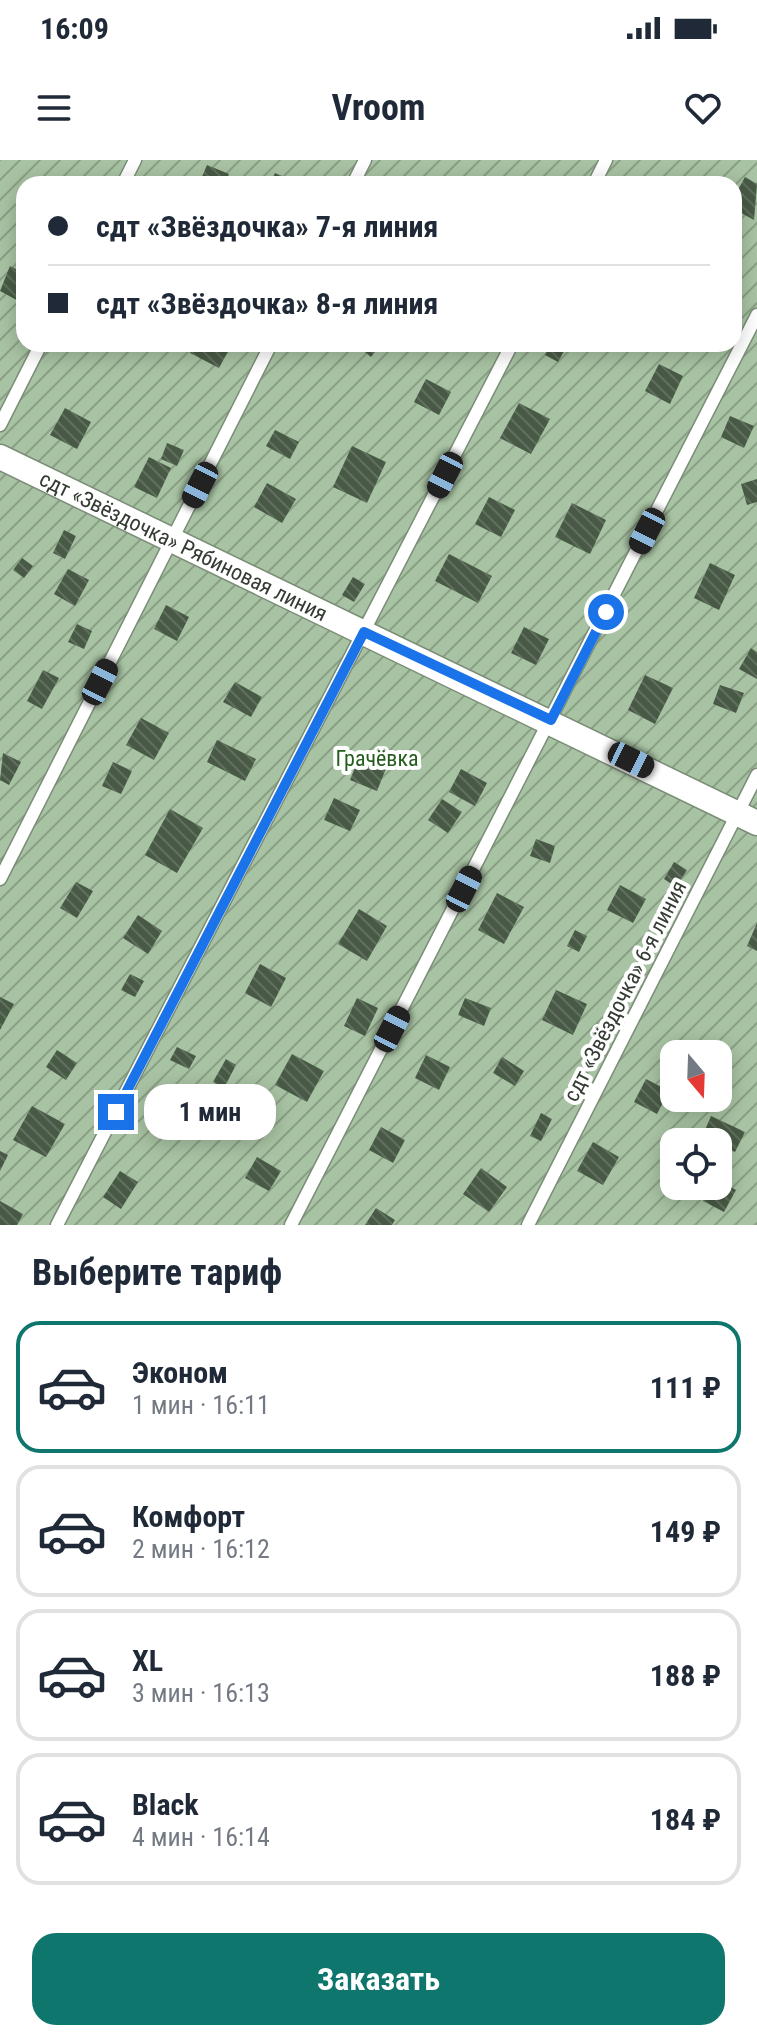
<!DOCTYPE html>
<html lang="ru">
<head>
<meta charset="utf-8">
<style>
	:root { --surface:#fff; --page:#f2f2f3; --text:#1f2937; --muted:#747a83; --line:#e0e1e3; --accent:#0f766e }
	body { margin:0; font-family:"Roboto Condensed",sans-serif; background:var(--page); color:var(--text); height:100vh; display:flex; flex-direction:column; font-size:30px; white-space:nowrap }
	* { box-sizing:border-box; margin:0 }
	p { font-size:26px; color:var(--muted) }
	.icon { flex:none; width:44px; height:44px; fill:none; stroke:currentColor; stroke-width:2; stroke-linecap:round; stroke-linejoin:round }
	.map { position:relative; height:1065px; overflow:hidden }
	.side { display:flex; flex-direction:column; background:var(--surface); flex:1 }
	.side>* { flex:none }
	.banner { position:absolute; left:16px; top:16px; width:726px; height:176px; border-radius:24px; box-shadow:0 4px 20px #0003; display:grid; align-content:center; height:176px; padding:0 32px; background:var(--surface) }
	.needle { width:52px; rotate:161deg }
	.tools { position:absolute; left:660px; top:880px; display:grid; gap:16px }
	.tools a { display:grid; place-items:center; width:72px; height:72px; border-radius:16px; background:var(--surface); box-shadow:0 4px 20px #0003; font-size:40px }
	.end { position:absolute; width:36px; height:36px; margin:-18px; border:10px solid #1a73e8; background:#fff; box-shadow:0 0 0 4px #fff }
	.from { border-radius:50% }
	.bubble { position:absolute; height:56px; border-radius:24px; background:var(--surface); box-shadow:0 4px 20px #0003; font-size:26px; font-weight:700; line-height:56px; text-align:center }
	.car { position:absolute; width:24px; height:48px; margin:-24px -12px; border-radius:10px; box-shadow:0 0 6px 2px #0007; background:linear-gradient(#222 24%,#8ab4d8 0 40%,#222 0 76%,#8ab4d8 0 86%,#222 0) }
	.banner b { display:flex; align-items:center; gap:28px; height:76px; font-size:30px }
	.banner b+b { border-top:2px solid var(--line) }
	.banner i { width:20px; height:20px; background:var(--text) }
	ul { padding:0; list-style:none }
	li { display:flex; align-items:center; gap:24px; height:132px; margin:0 16px 12px; padding:0 16px; border:4px solid var(--line); border-radius:24px }
	li div { flex:1 }
	li b { display:block; font-size:30px }
	li em { font-style:normal; font-weight:700 }
	li.active { border-color:var(--accent) }
	li>.icon { width:72px; height:72px; stroke-width:1.5 }
	h2 { padding:0 32px; font-size:36px; line-height:96px }
	.primary-button { display:flex; gap:16px; margin-top:auto; padding:16px 32px }
	.primary-button a { flex:1; height:92px; border-radius:24px; background:var(--accent); color:#fff; font-size:32px; font-weight:700; line-height:92px; text-align:center }
	.status { display:flex; justify-content:space-between; align-items:center; height:56px; padding:0 40px; background:var(--surface); direction:ltr }
	.status svg { height:22px; fill:currentColor }
	header { display:flex; justify-content:space-between; align-items:center; height:104px; padding:0 32px; background:var(--surface); font-size:36px; font-weight:700 }
	.map>svg:first-child { display:block }
	.garden { fill:url(#garden-furrows); fill-rule:evenodd }
	.building { fill:url(#building-back-hatch) }
	.lines { fill:none; stroke-linecap:round; stroke-linejoin:round }
	.service-casing { stroke:#7a8d76; stroke-width:15 }
	.minor-casing { stroke:#7a8d76; stroke-width:27 }
	.service { stroke:#fff; stroke-width:12 }
	.minor { stroke:#fff; stroke-width:24 }
	.route { stroke:#1a73e8; stroke-width:10 }
	.labels { text-anchor:middle; dominant-baseline:central; stroke-width:8; stroke-linejoin:round; paint-order:stroke }
	.street-label { font-size:22px; fill:#343c33; stroke:#fff }
	.park-label { font-size:22px; fill:#265c1e; stroke:#fff }
</style>
</head>
<body>
<div class="status"><b>16:09</b><svg viewBox="0 0 49 12"><path d="M0 12V9h3v3zM5 12V6h3v6zM10 12V3h3v9zM15 12V0h3v12zM26 1h20v11H26zM47 4h2v5h-2z"/></svg></div>
<header><svg class="icon" aria-label="menu" viewBox="0 0 24 24"><path d="M4 6h16M4 12h16M4 18h16"/></svg>Vroom<svg class="icon" aria-label="heart" viewBox="0 0 24 24"><path d="M12 20l-8-8c-3-5 5-10 8-4 3-6 11-1 8 4z"/></svg></header>
<div class="map">
<svg width="757" height="1065" viewBox="0 0 757 1065">
	<defs>
		<pattern id="garden-furrows" width="10" height="10" patternUnits="userSpaceOnUse" patternTransform="scale(2)"><rect width="10" height="10" fill="#a8c3a3"/><path d="M-1 1l2-2M0 10L10 0M9 11l2-2" fill="none" stroke="#8aa085"/></pattern>
		<pattern id="building-back-hatch" width="6" height="6" patternUnits="userSpaceOnUse" patternTransform="scale(2)"><rect width="6" height="6" fill="#485a45"/><path d="M-1 5l2 2M0 0l6 6M5-1l2 2" fill="none" stroke="#606f5e"/></pattern>
	</defs>
	<rect width="100%" height="100%" fill="#d7ecd3"/>
	<path class="garden" d="M0,0H757V1065H0ZM24,24H734V184H24ZM674,894H718V938H674ZM674,982H718V1026H674Z"/>
	<path class="building" d="M207,5L229,14L225,24H199Z
		M275,13L301,24H270Z
		M475,16L489,24H471Z
		M745,17L757,24L754,60L734,49V37Z
		M10,106L24,113V144L0,131Z
		M195,184H232L219,208L190,193Z
		M361,184H381L371,197L359,187Z
		M551,184H568L558,202L545,195Z
		M659,204L683,216L670,244L645,231Z
		M426,219L451,232L439,255L414,242Z
		M519,243L550,259L531,294L500,278Z
		M65,248L91,262L77,289L50,275Z
		M730,256L754,266L744,288L721,277Z
		M275,270L299,282L290,299L266,286Z
		M167,283L184,290L177,306L161,299Z
		M352,286L386,302L367,343L333,327Z
		M149,297L171,308L157,338L134,327Z
		M757,319V342L747,345L741,324Z
		M267,323L296,339L282,363L254,347Z
		M489,337L515,350L501,377L475,364Z
		M572,343L606,360L590,394L555,377Z
		M64,370L76,376L65,399L53,393Z
		M449,394L492,416L478,443L435,421Z
		M22,398L33,406L24,418L13,410Z
		M710,403L735,415L719,450L694,438Z
		M68,409L89,420L75,446L54,434Z
		M353,417L365,424L354,442L342,435Z
		M166,445L189,457L177,481L154,469Z
		M77,464L92,471L84,489L68,482Z
		M524,467L549,479L536,505L511,493Z
		M751,488L757,492V519L739,509Z
		M43,510L59,518L42,549L27,541Z
		M645,515L673,528L655,564L628,550Z
		M235,522L262,537L251,557L223,542Z
		M720,525L744,533L736,553L713,544Z
		M141,558L169,573L154,600L126,585Z
		M217,580L256,599L245,621L207,602Z
		M3,593L21,602L9,625L0,620Z
		M360,595L387,606L377,631L350,620Z
		M113,602L132,611L121,634L102,626Z
		M461,609L487,623L475,646L449,632Z
		M334,638L360,650L350,671L324,660Z
		M442,639L462,652L448,673L428,660Z
		M170,649L203,668L177,713L145,695Z
		M536,679L555,686L550,703L530,696Z
		M674,702L687,710L676,727L664,719Z
		M76,722L93,731L77,758L60,748Z
		M620,725L646,739L633,763L607,750Z
		M497,733L524,747L504,784L478,770Z
		M359,749L387,766L367,801L338,784Z
		M138,755L162,771L148,794L123,778Z
		M757,763V791L747,786Z
		M575,770L587,776L579,792L567,786Z
		M260,804L286,818L271,847L245,833Z
		M130,814L144,821L135,837L121,830Z
		M556,830L587,844L573,875L542,860Z
		M0,837L14,844L0,870Z
		M357,838L378,848L365,876L344,866Z
		M465,838L491,848L484,866L458,855Z
		M177,887L196,896L189,909L170,900Z
		M57,890L77,903L66,920L46,907Z
		M292,894L324,911L307,942L275,925Z
		M426,895L450,907L439,930L415,918Z
		M502,897L524,911L515,926L493,913Z
		M226,899L236,905L224,928L213,922Z
		M646,919L669,931L657,954L634,942Z
		M32,946L65,964L46,997L13,980Z
		M541,953L552,959L541,981L530,976Z
		M711,956L745,972L735,992L702,977Z
		M381,967L405,980L393,1003L369,990Z
		M593,982L619,997L603,1025L577,1011Z
		M0,991L8,995L0,1011Z
		M257,997L281,1011L269,1031L245,1018Z
		M481,1008L507,1027L489,1052L463,1034Z
		M120,1011L138,1022L121,1049L103,1037Z
		M718,1020L736,1030L724,1052L703,1041L711,1026H718Z
		M0,1041L23,1054L17,1065H0Z
		M376,1048L395,1060L392,1065H365Z"/>
	<g class="lines">
		<g class="service-casing">
			<path id="service" d="M123,24L135,0
				M353,24L365,0
				M594,24L606,0
				M0,265L41,184
				M0,719L271,184
				M57,1065L512,184
				M291,1065L757,155
				M528,1065L757,615"/>
		</g>
		<g class="minor-casing">
			<g id="minor">
				<path id="s1" d="M0,297L757,663"/>
			</g>
		</g>
		<use href="#service" class="service"/>
		<use href="#minor" class="minor"/>
	</g>
	<g class="lines">
		<path class="route" d="M116,952L364,472L551,560L606,452"/>
	</g>
	<g class="labels">
		<g class="street-label">
			<text stroke="none"><textPath href="#s1" startOffset="204">сдт «Звёздочка» Рябиновая линия</textPath></text>
			<text transform="translate(625 831) rotate(-63)">сдт «Звёздочка» 6-я линия</text>
		</g>
		<g class="park-label">
			<text x="377" y="598">Грачёвка</text>
		</g>
	</g>
</svg>
<div class="tools">
<a><svg class="needle" viewBox="-14 -14 28 28"><path d="M0-13l5 13h-10z" fill="#e53935"/><path d="M0 13l5-13h-10z" fill="#747a83"/></svg></a>
<a><svg class="icon" aria-label="locate" viewBox="0 0 24 24"><circle cx="12" cy="12" r="6"/><path d="M12 2v4M12 18v4M2 12h4M18 12h4"/></svg></a>
</div>
<i class="end from" style="left:606px;top:452px"></i>
<i class="end" style="left:116px;top:952px"></i>
<div class="bubble" style="left:144px;top:924px;width:132px">1 мин</div>
<i class="car" style="left:445px;top:315px;rotate:207deg"></i>
<i class="car" style="left:200px;top:325px;rotate:207deg"></i>
<i class="car" style="left:647px;top:371px;rotate:207deg"></i>
<i class="car" style="left:100px;top:522px;rotate:27deg"></i>
<i class="car" style="left:631px;top:600px;rotate:116deg"></i>
<i class="car" style="left:464px;top:729px;rotate:27deg"></i>
<i class="car" style="left:392px;top:869px;rotate:27deg"></i>
<div class="banner">
<b><i class="from"></i>сдт «Звёздочка» 7-я линия</b>
<b><i></i>сдт «Звёздочка» 8-я линия</b>
</div>
</div>
<section class="side">
<h2>Выберите тариф</h2>
<ul>
<li class="active"><svg class="icon" aria-label="car" viewBox="0 0 24 24"><path d="M5 17H2v-5l4-1 3-4h7l3 4 3 1v5h-3M9 17h6M6 11h13"/><circle cx="7" cy="17" r="2"/><circle cx="17" cy="17" r="2"/></svg><div><b>Эконом</b><p>1 мин · 16:11</p></div><em>111 ₽</em></li>
<li><svg class="icon" aria-label="car" viewBox="0 0 24 24"><path d="M5 17H2v-5l4-1 3-4h7l3 4 3 1v5h-3M9 17h6M6 11h13"/><circle cx="7" cy="17" r="2"/><circle cx="17" cy="17" r="2"/></svg><div><b>Комфорт</b><p>2 мин · 16:12</p></div><em>149 ₽</em></li>
<li><svg class="icon" aria-label="car" viewBox="0 0 24 24"><path d="M5 17H2v-5l4-1 3-4h7l3 4 3 1v5h-3M9 17h6M6 11h13"/><circle cx="7" cy="17" r="2"/><circle cx="17" cy="17" r="2"/></svg><div><b>XL</b><p>3 мин · 16:13</p></div><em>188 ₽</em></li>
<li><svg class="icon" aria-label="car" viewBox="0 0 24 24"><path d="M5 17H2v-5l4-1 3-4h7l3 4 3 1v5h-3M9 17h6M6 11h13"/><circle cx="7" cy="17" r="2"/><circle cx="17" cy="17" r="2"/></svg><div><b>Black</b><p>4 мин · 16:14</p></div><em>184 ₽</em></li>
</ul>
<div class="primary-button"><a>Заказать</a></div>
</section>
</body>
</html>
